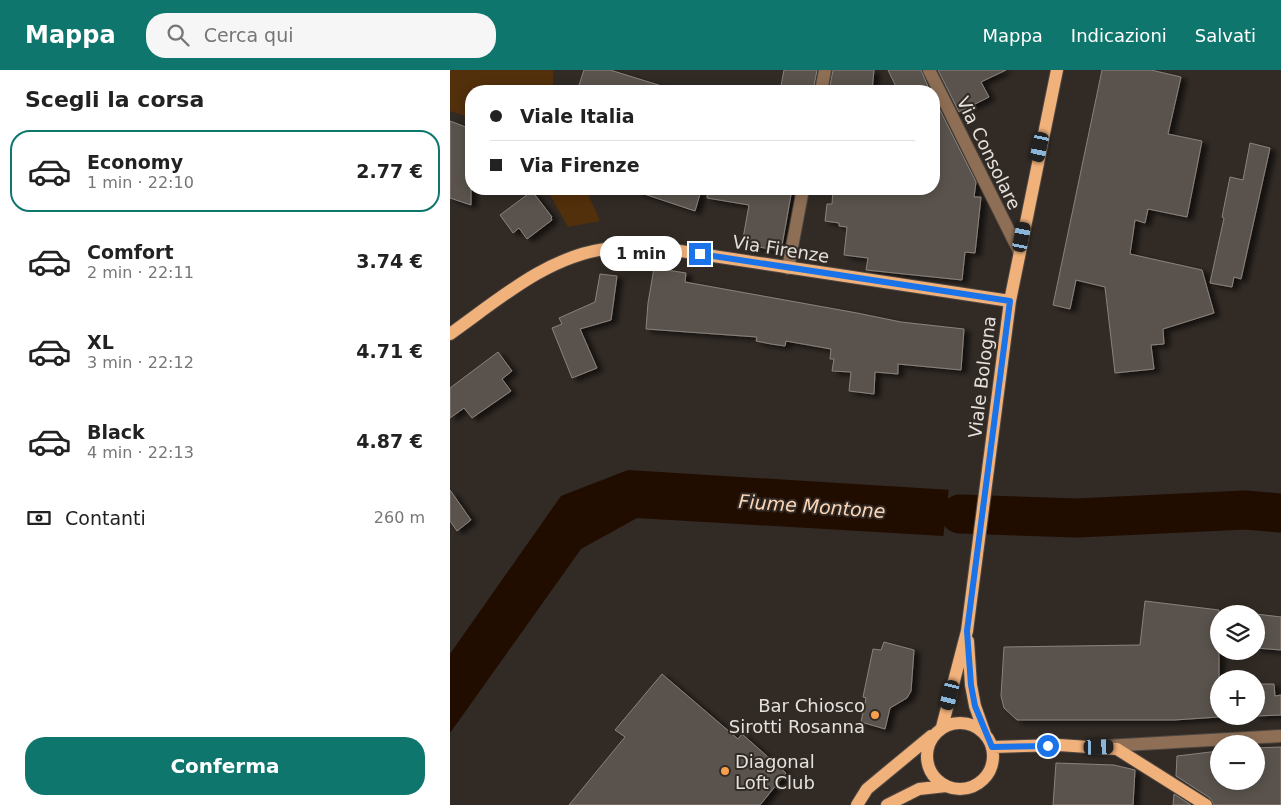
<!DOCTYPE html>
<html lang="it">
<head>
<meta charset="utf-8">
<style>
	:root { --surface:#fff; --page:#f6f6f6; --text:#222; --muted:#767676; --line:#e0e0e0; --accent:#0f766e }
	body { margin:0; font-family:"DejaVu Sans",sans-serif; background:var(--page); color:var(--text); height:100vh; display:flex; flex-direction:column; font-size:19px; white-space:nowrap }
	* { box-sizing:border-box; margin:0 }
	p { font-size:16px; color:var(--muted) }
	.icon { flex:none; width:28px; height:28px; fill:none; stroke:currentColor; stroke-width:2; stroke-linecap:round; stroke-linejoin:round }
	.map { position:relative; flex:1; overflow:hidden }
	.drawer { display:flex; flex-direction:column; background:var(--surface); width:450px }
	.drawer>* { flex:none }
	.top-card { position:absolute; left:15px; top:15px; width:475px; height:110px; border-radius:20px; box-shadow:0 2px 12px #0003; display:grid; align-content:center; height:110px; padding:0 25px; background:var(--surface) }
	.tools { position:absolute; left:760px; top:535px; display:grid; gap:10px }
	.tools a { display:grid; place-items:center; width:55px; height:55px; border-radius:50%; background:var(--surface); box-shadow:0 2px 12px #0003; font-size:25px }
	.end { position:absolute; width:22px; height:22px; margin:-11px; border:6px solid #1a73e8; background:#fff; box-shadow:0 0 0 2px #fff }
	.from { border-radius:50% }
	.bubble { position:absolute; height:35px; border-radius:18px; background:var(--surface); box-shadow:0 2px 12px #0003; font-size:16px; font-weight:600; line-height:35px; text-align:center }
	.car { position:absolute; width:15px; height:30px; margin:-15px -8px; border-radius:6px; box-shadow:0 0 4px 1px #0007; background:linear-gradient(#222 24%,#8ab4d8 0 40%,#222 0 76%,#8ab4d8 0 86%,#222 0) }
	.top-card b { display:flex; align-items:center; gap:18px; height:48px; font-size:19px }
	.top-card b+b { border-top:1px solid var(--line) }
	.top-card i { width:12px; height:12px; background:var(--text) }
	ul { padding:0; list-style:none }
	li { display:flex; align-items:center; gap:15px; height:82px; margin:0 10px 8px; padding:0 15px; border:2px solid transparent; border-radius:20px }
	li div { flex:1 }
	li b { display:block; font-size:19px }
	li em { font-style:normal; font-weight:600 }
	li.selected { border-color:var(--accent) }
	li>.icon { width:45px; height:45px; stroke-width:1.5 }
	h2 { padding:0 25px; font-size:22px; line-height:60px }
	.pay { display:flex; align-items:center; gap:12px; height:55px; padding:0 25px; font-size:19px }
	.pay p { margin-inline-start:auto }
	.cta { display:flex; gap:10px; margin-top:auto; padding:10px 25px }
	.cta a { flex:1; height:58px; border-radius:20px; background:var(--accent); color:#fff; font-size:20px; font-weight:600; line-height:58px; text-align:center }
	header { display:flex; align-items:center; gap:30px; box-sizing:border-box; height:70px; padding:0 25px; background:var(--accent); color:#fff }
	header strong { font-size:24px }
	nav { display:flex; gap:28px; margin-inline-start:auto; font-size:18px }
	.search { width:350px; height:45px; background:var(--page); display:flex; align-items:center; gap:12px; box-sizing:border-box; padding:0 18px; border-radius:20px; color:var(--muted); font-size:19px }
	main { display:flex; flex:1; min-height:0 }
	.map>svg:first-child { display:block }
	.green { fill:#53300c }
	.water { fill:#210c00 }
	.pier { fill:#312a25 }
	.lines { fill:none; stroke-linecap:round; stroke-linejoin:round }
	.river { stroke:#210c00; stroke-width:39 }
	.building { fill:#5a534d; stroke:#8a827b; filter:url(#shadow) }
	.minor-casing { stroke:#4e4742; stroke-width:14 }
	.major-casing { stroke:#4e4742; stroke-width:14 }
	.minor { stroke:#8e6f55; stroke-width:12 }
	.major { stroke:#f1b17b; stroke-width:12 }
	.route { stroke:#1a73e8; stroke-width:6 }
	.poi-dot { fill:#f9a04c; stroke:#312a25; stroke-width:2 }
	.labels { text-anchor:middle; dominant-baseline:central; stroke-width:4; stroke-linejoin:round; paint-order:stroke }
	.street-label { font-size:18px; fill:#e4e0dc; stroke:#312a25 }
	.poi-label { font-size:18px; fill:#e4e0dc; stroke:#312a25; text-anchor:end }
	.water-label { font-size:19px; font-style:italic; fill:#fcd5b6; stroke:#312a25 }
</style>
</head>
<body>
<header>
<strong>Mappa</strong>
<div class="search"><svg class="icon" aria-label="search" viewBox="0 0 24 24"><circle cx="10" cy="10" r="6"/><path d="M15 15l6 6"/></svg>Cerca qui</div>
<nav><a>Mappa</a><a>Indicazioni</a><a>Salvati</a></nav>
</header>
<main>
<section class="drawer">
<h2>Scegli la corsa</h2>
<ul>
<li class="selected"><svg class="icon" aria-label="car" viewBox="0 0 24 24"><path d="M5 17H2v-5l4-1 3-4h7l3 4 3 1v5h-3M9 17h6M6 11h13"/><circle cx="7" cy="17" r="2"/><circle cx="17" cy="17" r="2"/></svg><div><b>Economy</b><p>1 min · 22:10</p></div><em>2.77 €</em></li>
<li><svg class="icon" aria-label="car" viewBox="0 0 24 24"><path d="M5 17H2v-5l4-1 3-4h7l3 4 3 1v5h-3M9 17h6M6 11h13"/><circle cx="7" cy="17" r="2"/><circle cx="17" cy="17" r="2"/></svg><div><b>Comfort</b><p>2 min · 22:11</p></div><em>3.74 €</em></li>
<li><svg class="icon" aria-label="car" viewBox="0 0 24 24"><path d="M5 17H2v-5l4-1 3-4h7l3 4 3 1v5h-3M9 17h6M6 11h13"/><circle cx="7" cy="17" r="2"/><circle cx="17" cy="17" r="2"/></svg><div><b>XL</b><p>3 min · 22:12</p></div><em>4.71 €</em></li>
<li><svg class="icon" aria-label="car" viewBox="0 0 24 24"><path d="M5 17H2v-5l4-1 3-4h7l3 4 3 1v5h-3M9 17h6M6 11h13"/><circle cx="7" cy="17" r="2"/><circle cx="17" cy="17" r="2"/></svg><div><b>Black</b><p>4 min · 22:13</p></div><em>4.87 €</em></li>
</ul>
<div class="pay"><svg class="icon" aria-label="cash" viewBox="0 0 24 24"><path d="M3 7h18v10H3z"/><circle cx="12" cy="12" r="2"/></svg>Contanti<p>260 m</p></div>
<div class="cta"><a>Conferma</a></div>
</section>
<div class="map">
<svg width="831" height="735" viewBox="0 0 831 735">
	<defs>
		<filter id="shadow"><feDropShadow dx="5.5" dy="3" stdDeviation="2.5" flood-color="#0009"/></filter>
	</defs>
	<rect width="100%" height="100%" fill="#312a25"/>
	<path class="green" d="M0,0H103V21H21V48L0,41Z
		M97,119H136L150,151L118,157Z"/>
	<path class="water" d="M178,400L566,424L562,470L187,448L131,479L0,663V584L111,426Z"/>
	<path class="pier" d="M499,417L568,423L563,473L493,469Z"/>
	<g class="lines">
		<path class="river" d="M510,444L627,448L795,440L831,443"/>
	</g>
	<path class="building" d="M134,0H160L215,17L214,21H127Z
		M334,0H367L363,21H330Z
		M383,0H424L422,21H379Z
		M438,0H471L480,21H448Z
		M488,0H556L531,12L539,27L509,42Z
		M652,0H701L731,7L718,64L752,71L737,147L698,139L695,153L685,150L680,184L752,200L764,243L713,259L714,274L701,275L704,299L665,303L655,217L626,210L620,239L603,235Z
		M484,28L526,112L524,127H531L525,183L515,182L512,210L416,200L418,188L394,185L397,157L389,156V153L375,151L377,134H382L383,119H484Z
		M0,51L21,59V135L0,128Z
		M800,73L820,78L791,209L784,207L782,217L760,213L774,148L772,147L780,107L793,110Z
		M189,119H247L246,122L250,124L245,141L188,122Z
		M258,119H342L331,181L292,174L299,135L257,128Z
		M82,121L102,147L101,148L102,150L77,169L69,158L63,163L50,145Z
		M204,198L236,203L235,212L407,243L451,252L514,259L511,300L448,294V304L425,302L424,324L399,321L401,302L382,301L384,289H380L381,279L336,271L335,276L321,274L306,271L307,267L196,259L198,233Z
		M150,204L167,206L161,250L130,259L147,298L122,308L102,258L112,254L109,248L145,232Z
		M48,282L62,301L52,309L61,321L22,348L14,338L0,348V318Z
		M0,420L21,450L7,461L0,451Z
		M695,531L769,540V647L724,650H567L554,638L551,626L554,577L690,575Z
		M806,544L831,547V580L806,578Z
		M434,572L464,580L461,621L457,628L440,638L435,659L411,652L416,628L413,627L423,579L431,580Z
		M212,604L288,669L292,664L336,703L310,735H119L175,667L165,660Z
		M806,614H824L825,626L831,625V645L806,646Z
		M831,677V735H764L760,728L726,706L727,686L769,681V711H806V678Z
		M606,693L664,695L685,700L683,735H603Z
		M724,724L741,735H723Z"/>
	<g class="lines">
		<g class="minor-casing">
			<path id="minor" d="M479,0L569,181
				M371,21L375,0
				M338,198L353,119
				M656,676L831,666"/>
		</g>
		<g class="major-casing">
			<path id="major" d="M0,264C47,231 96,187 155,179C168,177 183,177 197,176L560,231
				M518,571L521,615L525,636L535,664
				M477 686a33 33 0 1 1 66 0a33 33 0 1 1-66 0Z
				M492,657L517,561L560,231L607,0
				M542,677L609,675L667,679L756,735
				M407,735L417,719L481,666
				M437,735L469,719L496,716"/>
		</g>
		<use href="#minor" class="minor"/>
		<use href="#major" class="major"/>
	</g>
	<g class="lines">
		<path class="route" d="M250,184L560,231L517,561L521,615L525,636L542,677L598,676"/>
	</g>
	<g class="poi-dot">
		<circle cx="425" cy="645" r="5"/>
		<circle cx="275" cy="701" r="5"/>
	</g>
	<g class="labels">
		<g class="street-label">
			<text transform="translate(539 83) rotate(64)">Via Consolare</text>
			<text transform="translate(331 179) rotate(9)">Via Firenze</text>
			<text transform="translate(532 307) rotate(-83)">Viale Bologna</text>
		</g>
		<g class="poi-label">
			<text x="415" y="635">Bar Chiosco<tspan x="415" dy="21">Sirotti Rosanna</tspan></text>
			<text x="285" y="691" text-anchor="start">Diagonal<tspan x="285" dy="21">Loft Club</tspan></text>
		</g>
		<g class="water-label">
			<text transform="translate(362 436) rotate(4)">Fiume Montone</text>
		</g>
	</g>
</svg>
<div class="tools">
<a><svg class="icon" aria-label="layers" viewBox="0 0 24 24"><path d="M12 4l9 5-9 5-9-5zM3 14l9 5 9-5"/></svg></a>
<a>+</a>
<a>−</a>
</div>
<i class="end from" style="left:598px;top:676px"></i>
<i class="end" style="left:250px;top:184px"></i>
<div class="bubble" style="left:150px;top:166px;width:82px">1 min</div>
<i class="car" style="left:590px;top:77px;rotate:192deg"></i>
<i class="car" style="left:572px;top:167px;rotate:11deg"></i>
<i class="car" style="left:500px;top:625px;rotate:194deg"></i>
<i class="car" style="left:649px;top:677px;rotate:88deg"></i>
<div class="top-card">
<b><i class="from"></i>Viale Italia</b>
<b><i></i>Via Firenze</b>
</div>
</div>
</main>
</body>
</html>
